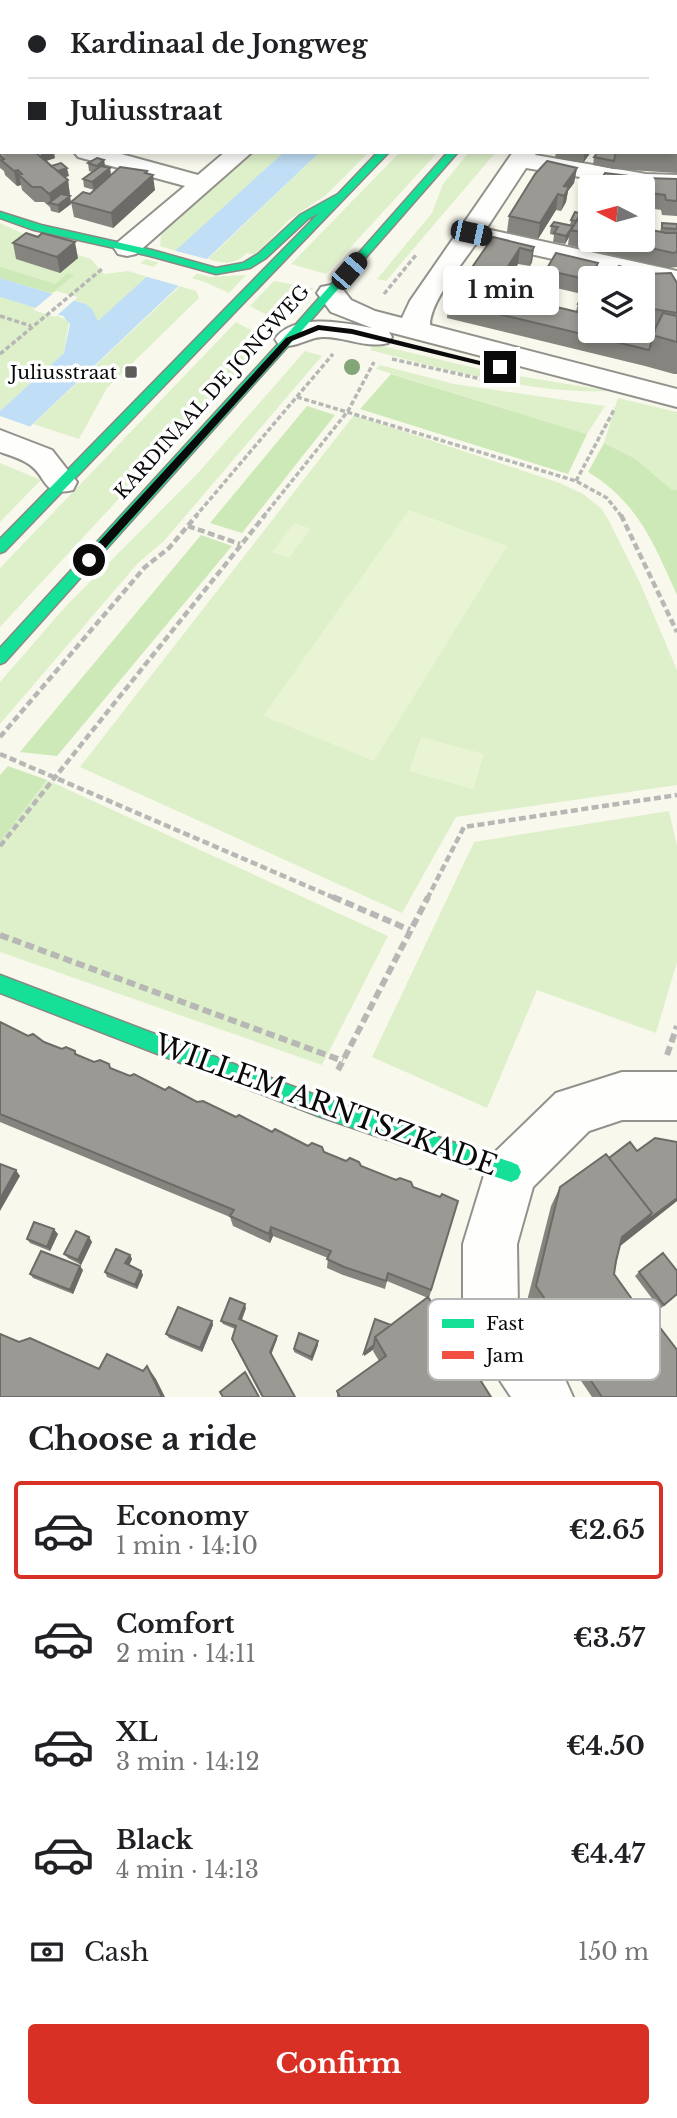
<!DOCTYPE html>
<html lang="en">
<head>
<meta charset="utf-8">
<style>
	:root { --surface:#fff; --page:#f6f6f6; --text:#202124; --muted:#757577; --line:#e0e0e0; --accent:#d93025 }
	body { margin:0; font-family:"Libre Baskerville",serif; background:var(--page); color:var(--text); height:100vh; display:flex; flex-direction:column; font-size:26px; white-space:nowrap }
	* { box-sizing:border-box; margin:0 }
	p { font-size:23px; color:var(--muted) }
	.icon { flex:none; width:38px; height:38px; fill:none; stroke:currentColor; stroke-width:2; stroke-linecap:round; stroke-linejoin:round }
	.map { position:relative; height:1397px; overflow:hidden }
	.panel { display:flex; flex-direction:column; background:var(--surface); flex:1 }
	.panel>* { flex:none }
	.hud { position:absolute; left:0px; top:0px; width:677px; height:154px; box-shadow:0 4px 10px #0003; display:grid; align-content:center; height:154px; padding:0 28px; background:var(--surface) }
	.needle { width:46px; rotate:276deg }
	.controls { position:absolute; left:578px; top:175px; display:grid; gap:14px }
	.controls a { display:grid; place-items:center; width:77px; height:77px; border-radius:7px; background:var(--surface); box-shadow:0 4px 10px #0003; font-size:35px }
	.end { position:absolute; width:32px; height:32px; margin:-16px; border:9px solid #0a0a0a; background:#fff; box-shadow:0 0 0 4px #fff }
	.from { border-radius:50% }
	.bubble { position:absolute; height:49px; border-radius:7px; background:var(--surface); box-shadow:0 4px 10px #0003; font-size:23px; font-weight:800; line-height:49px; text-align:center }
	.car { position:absolute; width:21px; height:42px; margin:-21px -10px; border-radius:9px; box-shadow:0 0 5px 2px #0007; background:linear-gradient(#222 24%,#8ab4d8 0 40%,#222 0 76%,#8ab4d8 0 86%,#222 0) }
	.hud b { display:flex; align-items:center; gap:24px; height:66px; font-size:26px }
	.hud b+b { border-top:2px solid var(--line) }
	.hud i { width:18px; height:18px; background:var(--text) }
	ul { padding:0; list-style:none }
	li { display:flex; align-items:center; gap:21px; height:98px; margin:0 14px 10px; padding:0 14px; border:4px solid transparent; border-radius:7px }
	li div { flex:1 }
	li b { display:block; font-size:26px }
	li em { font-style:normal; font-weight:800 }
	li.current { border-color:var(--accent) }
	li>.icon { width:63px; height:63px; stroke-width:1.5 }
	h2 { padding:0 28px; font-size:32px; line-height:84px }
	.pay { display:flex; align-items:center; gap:18px; height:77px; padding:0 28px; font-size:26px }
	.pay p { margin-inline-start:auto }
	.button { display:flex; gap:14px; margin-top:auto; padding:14px 28px }
	.button a { flex:1; height:80px; border-radius:7px; background:var(--accent); color:#fff; font-size:28px; font-weight:800; line-height:80px; text-align:center }
	.map>svg:first-child { display:block }
	.green { fill:#def0ca }
	.forest { fill:#cde9b8 }
	.pitch { fill:#e9f4d4 }
	.water { fill:#c0def5 }
	.pier { fill:#f9f8ec }
	.lines { fill:none; stroke-linecap:round; stroke-linejoin:round }
	.lane-casing { stroke:#92918c; stroke-width:3 }
	.street-casing { stroke:#92918c; stroke-width:4 }
	.fast-casing { stroke:#888882; stroke-width:3 }
	.jam-casing { stroke:#888882; stroke-width:3 }
	.path-far2 { stroke:#b7b7b5; stroke-width:3.5; stroke-dasharray:5 2.5; stroke-linecap:butt }
	.path-far1 { stroke:#b7b7b5; stroke-width:4.5; stroke-dasharray:7 3.5; stroke-linecap:butt }
	.path { stroke:#b7b7b5; stroke-width:6; stroke-dasharray:9 4.5; stroke-linecap:butt }
	.lane { fill:#fefefc; fill-rule:evenodd }
	.street { fill:#fefefc; fill-rule:evenodd }
	.fast { fill:#16e098; fill-rule:evenodd }
	.jam { fill:#f24e42; fill-rule:evenodd }
	.tree { fill:#82a677 }
	.wall { fill:#85847e }
	.shaded-wall { fill:#6c6b67 }
	.building { fill:#9b9993; stroke:#6c6b67; stroke-width:2 }
	.route { fill:#0a0a0a }
	.poi-dot { fill:#5e5d59; stroke:#fff; stroke-width:2.5 }
	.labels { text-anchor:middle; dominant-baseline:central; stroke-width:7; stroke-linejoin:round; paint-order:stroke }
	.far-poi-label { font-size:19px; fill:#0a0a0a; stroke:#fff; text-anchor:end }
	.far-street-label { font-size:19px; fill:#0a0a0a; stroke:#fff }
	.near-street-label { font-size:28px; fill:#0a0a0a; stroke:#fff }
	.key { fill:#fff; stroke:#b6b6b6; stroke-width:2 }
	.key-label { font-size:19px; fill:#0a0a0a }
</style>
</head>
<body>
<div class="map">
<svg width="677" height="1397" viewBox="0 0 677 1397">
	<rect width="100%" height="100%" fill="#f9f8ec"/>
	<path class="green" d="M254,152H284L176,251L160,246L161,235Z
		M320,152H369L326,195L290,219L255,255L247,253C234,265 224,264 208,259Z
		M400,152H438L326,274L291,264Z
		M469,152H496L386,281L377,279L432,213L443,184Z
		M0,223L30,237L28,239L91,259L104,274L128,271L148,277L97,322L86,304L52,293L35,306L69,321L64,353L0,411Z
		M146,259L210,277L246,275L229,293L205,282L140,263Z
		M274,281L313,288L282,323L250,306Z
		M180,286L196,291L199,298L107,388L79,439L33,424Z
		M236,322L267,339L0,627V568Z
		M374,344L488,371L610,391C530,394 448,370 370,350Z
		M305,351L322,356L164,541L138,563L0,724V682L65,607L198,473Z
		M380,365L454,384L605,406L587,434L376,369Z
		M618,398L677,412V490H672L636,459L604,443Z
		M354,415L560,483L583,494L601,508L609,521L641,585L677,670V785L456,817L402,913L80,767Z
		M0,463L41,480L0,522Z
		M47,780L388,936L322,1065L0,952V842Z
		M669,811L677,846V962L656,1033L537,990L487,1108L372,1057L474,842Z"/>
	<path class="forest" d="M0,267L55,284L68,273L74,275L52,293L0,278Z
		M391,374L587,434L568,474L360,409Z
		M307,406L335,415L242,533L210,523Z
		M604,443L636,459L672,490H677V595C654,544 638,502 588,472Z
		M201,535L232,546L57,756L20,752Z
		M8,766L47,780L0,842V775Z"/>
	<path class="pitch" d="M409,510L507,546L374,761L263,716Z
		M294,523L311,529L289,558L272,552Z
		M421,737L484,754L473,789L409,771Z"/>
	<path class="water" d="M284,152H320L0,455V411L64,353L70,324L63,316L0,297V278L86,304L92,309L98,321Z"/>
	<path class="pier" d="M172,250L211,260L183,287L144,276Z
		M56,291L78,297L55,317L33,310Z
		M0,416L34,428L0,459Z"/>
	<g class="lines">
		<g class="lane-casing">
			<path id="lane" d="M676,25H677V31H676Z"/>
		</g>
		<g class="street-casing">
			<path id="street" d="M58,0H78L56,2Z
				M255,0H282L284,2H256Z
				M404,0H424L402,2Z
				M0,31H2L0,44Z
				M0,122H2V137L0,136Z
				M74,152H114L198,175L225,152H252L136,254L127,256L118,254L114,248L118,242L185,186L78,157Z
				M513,152H537L535,155L646,174L677,175V189L646,188L526,168L486,229L677,271V287L477,242C463,263 430,301 430,325L677,389V407L389,332L392,337L388,343C366,349 344,336 322,337C306,338 296,349 279,345L275,339C294,312 345,323 372,328L331,312L317,293L321,287L331,285L341,287L351,300L375,311L402,318L410,301Z
				M0,430L52,450L77,482L73,490C41,498 48,475 27,463C19,458 9,455 0,452Z
				M622,1072H677V1120H622L589,1131L533,1187L517,1244L518,1309L564,1377L573,1397H511L471,1337L463,1317V1244L485,1172L493,1154L556,1093Z"/>
		</g>
		<g class="fast-casing">
			<path id="fast" d="M528,0H537L527,2Z
				M378,152H389L5,551L0,553V539L319,213L308,219L266,258L250,268L216,274L150,256L34,230L0,218V212L41,225L152,250L216,268L243,263L258,254L300,215L338,194Z
				M448,152H458L298,335L5,662L0,664V648L290,331Z
				M0,975L318,1096L511,1162L518,1165L521,1172L518,1179L511,1182L318,1116L0,993Z"/>
		</g>
		<g class="jam-casing">
			<path id="jam" d="M581,0H590L580,2Z"/>
		</g>
		<path class="path-far2" d="M384,294L416,255
			M0,316L31,326
			M0,354L102,269
			M392,359L503,384
			M297,397L576,481L607,498L622,517
			M576,481L615,408
			M195,517L333,354
			M263,517L348,411L374,362"/>
		<path class="path-far1" d="M621,515L677,632
			M188,526L240,544
			M0,737L145,567L169,548L197,515
			M0,754L337,899
			M0,846L265,515
			M427,899L464,827L677,795"/>
		<path class="path" d="M333,897L410,930
			M0,935L343,1061
			M667,1055L677,1026
			M338,1070L428,897"/>
		<use href="#lane" class="lane"/>
		<use href="#street" class="street"/>
		<use href="#fast" class="fast"/>
		<use href="#jam" class="jam"/>
	</g>
	<circle class="tree" cx="352" cy="367" r="8"/>
	<path class="wall" d="M153,0H264L273,2H153Z
		M343,0H378L376,2H343Z
		M620,0H649L647,2H610L620,1Z
		M2,42V111H0V43Z
		M677,57V97H676V59Z
		M676,129H677V173L613,169L593,165L594,157L598,152H676Z
		M0,135L2,152L55,158L46,161L51,166L69,176L65,177L68,180L71,204L59,213L51,211L50,207L44,202H35L22,190L21,185L17,186L5,175L4,171L0,168Z
		M556,152H591L583,163L555,158Z
		M104,160L105,167L110,168L111,176L147,171L155,190L113,228L74,217L71,202L90,194L105,180L94,190L84,187L83,179L92,172L89,171L88,163Z
		M577,168L574,183L568,191L566,202L561,211L556,210L538,239L507,232L509,216Z
		M645,178L677,179V216L662,215L661,210L642,207V187H590V240H642L660,232L662,223L677,224V267L669,268L568,245L569,237L565,244L553,242L554,235L550,234L551,226H570L571,220L585,215L586,210L579,208L581,200L586,193L587,187L601,180Z
		M493,237L534,247L532,262L530,266L518,264L502,289L504,302L520,306L521,301L534,300L533,301L576,311L578,304L590,297L589,314L654,330L655,326L642,324V278H590V296L544,285L546,270L598,263L597,270L677,283V374H674L645,366L447,318L448,302Z
		M13,243L78,258L60,273L16,259Z
		M527,281H543L542,286L547,295L544,300L537,298L538,292L526,289Z
		M0,1022L28,1036L62,1049L75,1051L77,1055L413,1187L440,1197L458,1201L429,1298L491,1397H337V1391L379,1361L373,1351L374,1349L364,1356L375,1319L391,1325L428,1298L387,1281L385,1289L343,1275L327,1268L328,1258L273,1236L270,1243L233,1226L230,1217L0,1122Z
		M677,1142V1201L620,1246L614,1274L628,1309L677,1397H592L527,1301L551,1206L560,1187L609,1158Z
		M58,1234L50,1251L30,1243L27,1239Z
		M89,1237L92,1242L81,1265L68,1258L64,1254Z
		M130,1255L132,1259L129,1265L141,1271L143,1275L137,1289L107,1277L105,1272Z
		M83,1270L73,1294L33,1278L30,1274Z
		M677,1271V1295L660,1309L635,1276L639,1272Z
		M246,1308L242,1320L277,1336V1339L271,1354L295,1397H262L233,1343L232,1339L235,1329L223,1324L221,1321Z
		M212,1321L213,1325L202,1352L169,1338L166,1334Z
		M318,1345L312,1361L294,1352V1349Z"/>
	<path class="shaded-wall" d="M4,0H34L32,2H2V16L0,17V2Z
		M103,0H126L123,2H100Z
		M369,0H378L376,2H368Z
		M48,152H54L55,158L40,163L39,155Z
		M585,152H591L583,163Z
		M104,160L105,168L98,174L97,166Z
		M67,168L69,176L59,179L58,171Z
		M110,168L111,176L94,190L92,182Z
		M577,168L574,183L568,191L566,202L561,211L564,196V186Z
		M18,170L21,185L17,186L14,171Z
		M147,171L148,179L153,175L155,190L113,228L111,213Z
		M68,180L71,204L59,213L58,205L51,203L49,194Z
		M558,194L556,210L538,239L540,223Z
		M571,230L569,237L565,244L566,236Z
		M75,242L78,258L60,273L57,257Z
		M534,247L532,262L530,266L532,251Z
		M520,248L518,264L493,303L494,287Z
		M598,263L595,278H590V288L587,287L589,280Z
		M548,287L547,295L544,300L545,292Z
		M506,290L504,305L498,301Z
		M16,1170L20,1176L0,1211V1199Z
		M677,1198V1201L610,1254L622,1237L652,1213Z
		M271,1227L273,1236L270,1243L269,1234Z
		M54,1229L58,1234L50,1251L47,1247Z
		M89,1237L92,1242L81,1265L78,1260Z
		M130,1255L132,1259L128,1268L125,1263Z
		M80,1266L83,1270L73,1294L70,1290Z
		M141,1271L143,1275L137,1289L135,1285Z
		M634,1302L621,1316L573,1354L567,1360L578,1347Z
		M245,1304L246,1308L240,1323L239,1319Z
		M212,1321L213,1325L202,1352L200,1348Z
		M277,1336V1339L271,1355L270,1352Z
		M318,1341V1345L312,1361L311,1357Z
		M374,1345V1349L364,1356V1353Z
		M147,1366L156,1379L165,1397H162Z"/>
	<path class="building" d="M72,0H103L100,2H69Z
		M197,0H264L273,2H207Z
		M2,42V62H0V43Z
		M0,80H2V98L0,97Z
		M676,129H677V143H676Z
		M0,135L2,136V152H35L68,180L49,194L41,187H32L19,175L22,174L18,170L14,171L1,160L4,159L0,156Z
		M598,152H616L614,161L594,157Z
		M97,158L104,160L97,166L88,163Z
		M547,161L577,168L564,186L569,187L564,196L558,194L540,223L509,216L535,174Z
		M61,163L67,168L58,171L51,166Z
		M101,166L110,168L92,182L83,179Z
		M120,167L147,171L145,173L153,175L111,213L71,202L83,192L90,194Z
		M605,173L645,178L677,179V201L666,200L665,195L642,192V187H609L597,186Z
		M593,178L601,180L597,187H587Z
		M585,193L590,194V202L581,200Z
		M61,194L70,196L58,205L49,203Z
		M575,212L584,214H581L576,221L571,220Z
		M581,214L590,216V234L571,230Z
		M554,222L573,226L566,236L554,233L558,227L551,226Z
		M662,223L677,224V229L662,228Z
		M642,228L666,233H677V252L673,253L615,240H642Z
		M26,233L38,237L42,233L75,242L57,257L13,243Z
		M493,237L534,247L532,251L520,248L501,277L494,287L506,290L498,301L522,307L527,300L590,315V331H642V327L655,330L649,350L448,302Z
		M556,253L598,263L589,280L546,270Z
		M619,266L646,274L671,273L677,283V313L642,307L652,294L642,292V278H612Z
		M597,270L615,273L612,278H592Z
		M529,277L543,281L541,284L527,281Z
		M541,286L548,287L545,292L538,290Z
		M528,291L535,292L530,300H527L526,302L521,301Z
		M582,295L590,297L589,307L578,304Z
		M663,313L677,316V342L652,335Z
		M0,1022L28,1036L33,1034L44,1042L62,1049L66,1047L75,1051V1054L94,1062L100,1060L109,1064L110,1068L130,1076L134,1074L165,1090L169,1087L197,1102L203,1101L236,1117L239,1115L272,1132L275,1129L308,1146L312,1143L322,1147L324,1152L346,1161L350,1158L359,1162L361,1166L396,1180L400,1178L411,1182L413,1187L440,1197L442,1194L458,1201L431,1290L388,1273L386,1281L344,1267L327,1259L331,1251L271,1227L269,1234L230,1216L234,1210L0,1114Z
		M655,1138L677,1142V1198L645,1222L652,1213L609,1158L630,1142L637,1151Z
		M606,1154L652,1213L622,1237L616,1261L614,1274L634,1302L578,1347L536,1286L560,1187Z
		M0,1164L16,1170L0,1199Z
		M34,1222L54,1229L47,1247L27,1239Z
		M76,1231L89,1237L78,1260L64,1254Z
		M116,1249L130,1255L125,1263L141,1271L135,1285L105,1272Z
		M41,1251L80,1266L70,1290L30,1274Z
		M663,1253L677,1271V1294L664,1305L639,1272Z
		M428,1297L491,1397H340L337,1391L386,1356L375,1337Z
		M230,1298L245,1304L239,1319L277,1336L270,1352L295,1397H263L232,1339L236,1326L221,1321Z
		M178,1307L212,1321L200,1348L166,1334Z
		M628,1309L636,1321L648,1312L677,1350V1397H602L573,1354Z
		M375,1319L391,1325L375,1337L374,1345L364,1353Z
		M299,1333L318,1341L311,1357L294,1349Z
		M0,1334L19,1342L30,1338L99,1369L107,1354L143,1371L147,1366L162,1397H0Z
		M245,1372L259,1397H223L220,1392Z"/>
	<path class="route" d="M318,325L352,329L504,367L500,370L352,334L319,330L292,341L92,563H85V557L286,338Z"/>
	<rect class="poi-dot" x="124" y="365" width="14" height="14" rx="3.5"/>
	<g class="labels">
		<g class="far-poi-label">
			<text x="117" y="372">Juliusstraat</text>
		</g>
		<g class="far-street-label">
			<text transform="translate(212 392) rotate(-48)">KARDINAAL DE JONGWEG</text>
		</g>
		<g class="near-street-label">
			<text transform="translate(326 1105) rotate(20)">WILLEM ARNTSZKADE</text>
		</g>
	</g>
	<rect x="428" y="1299" width="232" height="81" rx="10" class="key"/>
	<rect x="442" y="1319" width="32" height="9" fill="#16e098"/>
	<rect x="442" y="1351" width="32" height="8" fill="#f24e42"/>
	<g class="key-label">
		<text x="486" y="1330">Fast</text>
		<text x="486" y="1362">Jam</text>
	</g>
</svg>
<div class="controls">
<a><svg class="needle" viewBox="-14 -14 28 28"><path d="M0-13l5 13h-10z" fill="#e53935"/><path d="M0 13l5-13h-10z" fill="#757577"/></svg></a>
<a><svg class="icon" aria-label="layers" viewBox="0 0 24 24"><path d="M12 4l9 5-9 5-9-5zM3 14l9 5 9-5"/></svg></a>
</div>
<i class="end from" style="left:89px;top:560px"></i>
<i class="end" style="left:500px;top:367px"></i>
<div class="bubble" style="left:443px;top:266px;width:116px">1 min</div>
<i class="car" style="left:471px;top:233px;rotate:102deg"></i>
<i class="car" style="left:349px;top:271px;rotate:41deg"></i>
<div class="hud">
<b><i class="from"></i>Kardinaal de Jongweg</b>
<b><i></i>Juliusstraat</b>
</div>
</div>
<section class="panel">
<h2>Choose a ride</h2>
<ul>
<li class="current"><svg class="icon" aria-label="car" viewBox="0 0 24 24"><path d="M5 17H2v-5l4-1 3-4h7l3 4 3 1v5h-3M9 17h6M6 11h13"/><circle cx="7" cy="17" r="2"/><circle cx="17" cy="17" r="2"/></svg><div><b>Economy</b><p>1 min · 14:10</p></div><em>€2.65</em></li>
<li><svg class="icon" aria-label="car" viewBox="0 0 24 24"><path d="M5 17H2v-5l4-1 3-4h7l3 4 3 1v5h-3M9 17h6M6 11h13"/><circle cx="7" cy="17" r="2"/><circle cx="17" cy="17" r="2"/></svg><div><b>Comfort</b><p>2 min · 14:11</p></div><em>€3.57</em></li>
<li><svg class="icon" aria-label="car" viewBox="0 0 24 24"><path d="M5 17H2v-5l4-1 3-4h7l3 4 3 1v5h-3M9 17h6M6 11h13"/><circle cx="7" cy="17" r="2"/><circle cx="17" cy="17" r="2"/></svg><div><b>XL</b><p>3 min · 14:12</p></div><em>€4.50</em></li>
<li><svg class="icon" aria-label="car" viewBox="0 0 24 24"><path d="M5 17H2v-5l4-1 3-4h7l3 4 3 1v5h-3M9 17h6M6 11h13"/><circle cx="7" cy="17" r="2"/><circle cx="17" cy="17" r="2"/></svg><div><b>Black</b><p>4 min · 14:13</p></div><em>€4.47</em></li>
</ul>
<div class="pay"><svg class="icon" aria-label="cash" viewBox="0 0 24 24"><path d="M3 7h18v10H3z"/><circle cx="12" cy="12" r="2"/></svg>Cash<p>150 m</p></div>
<div class="button"><a>Confirm</a></div>
</section>
</body>
</html>
